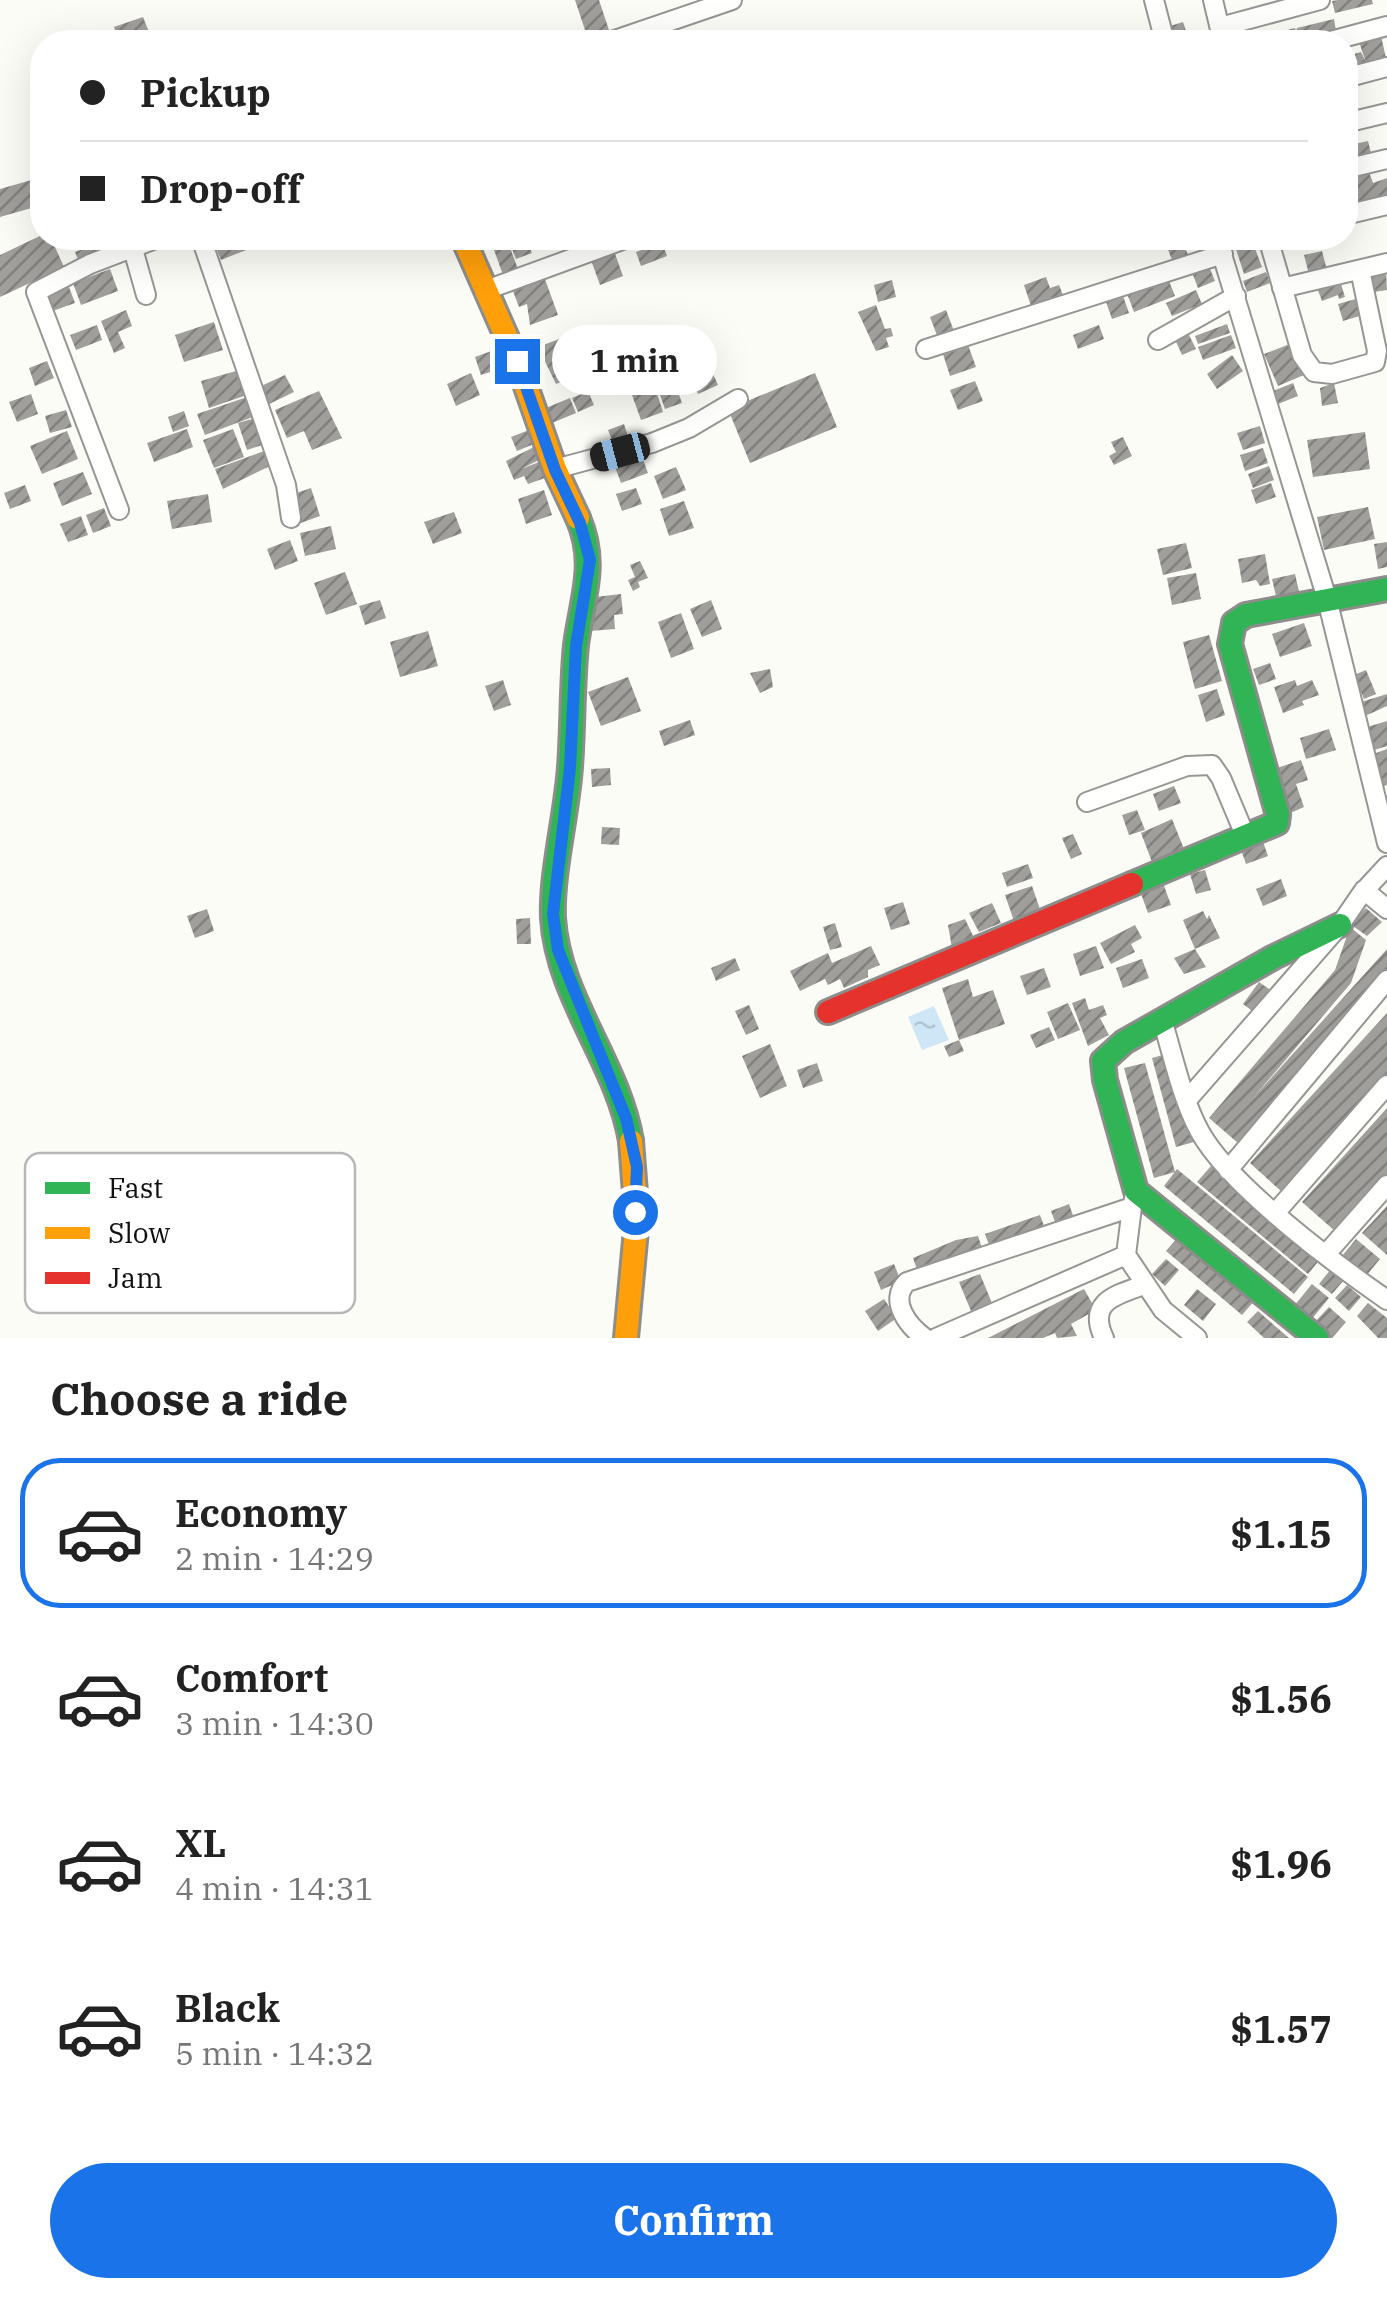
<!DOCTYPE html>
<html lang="en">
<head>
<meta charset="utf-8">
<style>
	:root { --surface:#fff; --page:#f6f6f6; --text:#222; --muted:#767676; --line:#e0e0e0; --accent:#1a73e8 }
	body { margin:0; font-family:"IBM Plex Serif",serif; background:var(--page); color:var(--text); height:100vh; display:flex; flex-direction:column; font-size:38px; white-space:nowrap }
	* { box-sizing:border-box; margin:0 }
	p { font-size:32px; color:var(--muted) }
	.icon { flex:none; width:55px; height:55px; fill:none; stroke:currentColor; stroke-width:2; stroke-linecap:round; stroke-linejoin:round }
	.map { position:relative; height:1338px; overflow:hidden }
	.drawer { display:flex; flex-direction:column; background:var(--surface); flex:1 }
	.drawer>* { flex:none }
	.top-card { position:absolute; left:30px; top:30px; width:1328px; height:220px; border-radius:40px; box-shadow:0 10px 40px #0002; display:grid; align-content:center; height:220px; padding:0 50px; background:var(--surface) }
	.end { position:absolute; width:45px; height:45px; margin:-22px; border:12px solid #1a73e8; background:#fff; box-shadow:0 0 0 5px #fff }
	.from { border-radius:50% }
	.bubble { position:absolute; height:70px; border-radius:35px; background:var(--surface); box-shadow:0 10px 40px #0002; font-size:32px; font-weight:700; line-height:70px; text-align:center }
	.car { position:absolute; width:30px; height:60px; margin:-30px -15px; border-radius:12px; box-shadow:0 0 8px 2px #0007; background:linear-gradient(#222 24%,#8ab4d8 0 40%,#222 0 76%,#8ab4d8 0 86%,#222 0) }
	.top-card b { display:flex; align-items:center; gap:35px; height:95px; font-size:38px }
	.top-card b+b { border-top:2px solid var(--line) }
	.top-card i { width:25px; height:25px; background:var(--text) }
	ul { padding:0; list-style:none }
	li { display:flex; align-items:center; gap:30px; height:150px; margin:0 20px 15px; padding:0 30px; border:5px solid transparent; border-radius:40px }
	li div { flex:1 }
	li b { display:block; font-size:38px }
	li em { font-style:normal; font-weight:700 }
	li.on { border-color:var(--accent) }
	li>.icon { width:90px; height:90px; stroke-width:1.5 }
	h2 { padding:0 50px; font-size:45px; line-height:120px }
	.primary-button { display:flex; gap:20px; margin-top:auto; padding:20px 50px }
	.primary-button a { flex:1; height:115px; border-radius:60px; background:var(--accent); color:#fff; font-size:40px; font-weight:700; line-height:115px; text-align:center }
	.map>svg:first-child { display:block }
	.water { fill:url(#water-ripples) }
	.building { fill:url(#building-hatch) }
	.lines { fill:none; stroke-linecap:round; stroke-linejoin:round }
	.street-casing { stroke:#969694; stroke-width:22 }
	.fast-casing { stroke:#8d8d8b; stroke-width:28 }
	.slow-casing { stroke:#8d8d8b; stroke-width:28 }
	.jam-casing { stroke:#8d8d8b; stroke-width:28 }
	.street { stroke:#fffffe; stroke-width:18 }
	.fast { stroke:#30b455; stroke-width:22 }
	.slow { stroke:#ff9f0a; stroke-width:22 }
	.jam { stroke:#e5322d; stroke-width:22 }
	.route { stroke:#1a73e8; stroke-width:12 }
	.key { fill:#fff; stroke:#b7b7b7; stroke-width:2.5 }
	.key-label { font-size:28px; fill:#101010 }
</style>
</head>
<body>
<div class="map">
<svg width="1387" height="1338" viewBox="0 0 1387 1338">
	<defs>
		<pattern id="water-ripples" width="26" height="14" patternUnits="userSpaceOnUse" patternTransform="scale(2.5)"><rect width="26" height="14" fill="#cee6f5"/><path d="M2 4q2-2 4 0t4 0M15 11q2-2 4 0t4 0" fill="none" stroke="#b0c4d1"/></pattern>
		<pattern id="building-hatch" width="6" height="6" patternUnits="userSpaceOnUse" patternTransform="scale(2.5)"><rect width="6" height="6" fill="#a09f9c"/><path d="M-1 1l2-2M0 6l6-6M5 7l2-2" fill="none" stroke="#81807e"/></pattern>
	</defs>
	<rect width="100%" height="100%" fill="#fcfcf7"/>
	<path class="water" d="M934,1006L949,1040L922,1050L908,1017Z"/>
	<path class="building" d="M575,0H599L611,36L589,42Z
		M1338,0H1372L1373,4L1335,13L1332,1Z
		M143,17L153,42H119L114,27Z
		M1334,19L1336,31L1282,42L1280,32L1295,28L1296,31L1297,28Z
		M1183,22L1190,42H1173L1167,27Z
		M1380,31L1387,63L1356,72L1351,55L1361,52L1366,62L1362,51L1367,50L1362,51L1358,38Z
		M1368,141L1371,153L1345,159V146Z
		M1369,172L1373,183L1387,178V195L1348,206L1345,191L1356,187L1353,177Z
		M42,177V205L0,217V189Z
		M42,235L51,238L64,267L0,297V255Z
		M111,238L116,251L80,264L75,252Z
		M212,238H276L221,260Z
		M526,238L532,253L516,259L510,244Z
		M1241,238H1251L1262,267L1244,274L1233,240Z
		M1296,238H1335L1336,241L1299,247Z
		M1182,241L1190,259L1174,265L1167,247Z
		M662,242L667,256L641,266L636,252Z
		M509,245L518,269L503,275L494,250Z
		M614,251L623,276L600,285L591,260Z
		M1322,251L1327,270L1309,274L1304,255Z
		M110,269L118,291L81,305L73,283Z
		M1210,269L1215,281L1198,288L1193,275Z
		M1386,270L1387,290L1368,293L1365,274Z
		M542,271L558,315L530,325L527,304L519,307L510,283Z
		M1266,272L1270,283L1247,292L1243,281Z
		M1167,276L1175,296L1134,312L1126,291Z
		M1046,277L1050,288L1059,285L1065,300L1033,312L1024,285Z
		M892,280L896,297L878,302L874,285Z
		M1340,281L1345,297L1339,299L1338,295L1322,301L1317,288Z
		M69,287L75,303L50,312L44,296Z
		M1196,290L1202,304L1172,316L1166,303Z
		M1122,293L1129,313L1112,319L1105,299Z
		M1359,298L1363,315L1343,321L1338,304Z
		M876,305L885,329L891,328L893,336L886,338L889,347L876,351L858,312Z
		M126,310L132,326L118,332L125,348L114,353L101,321Z
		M946,310L954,331L938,338L930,317Z
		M214,322L223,350L184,362L175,335Z
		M1227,324L1230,333L1198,344L1195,336Z
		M97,325L102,340L76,350L70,335Z
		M1099,325L1104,339L1078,349L1073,335Z
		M1186,329L1196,349L1182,355L1173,335Z
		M1231,335L1236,348L1203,360L1198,347Z
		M567,336L574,355L579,353L587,371L556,384L538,347Z
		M967,342L976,367L950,376L942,351Z
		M1290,344L1304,375L1278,386L1264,354Z
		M494,350L500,369L481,375L475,357Z
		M1232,355L1243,371L1217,389L1207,374Z
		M47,361L54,378L35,386L29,368Z
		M709,365L718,385L698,394L689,373Z
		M243,369L250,394L209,408L201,381Z
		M471,373L480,395L456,406L447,384Z
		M815,373L837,427L750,463L728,409Z
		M285,375L294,392L261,408L259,387Z
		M673,378L682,403L665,409L656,384Z
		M975,381L983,401L958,410L950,390Z
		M1293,383L1298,396L1278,404L1273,391Z
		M1334,383L1338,403L1322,406L1320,388Z
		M655,387L663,412L641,420L632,395Z
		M319,391L342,438L312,450L304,431L287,438L275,410Z
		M588,391L594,405L578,412L572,398Z
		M31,394L38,414L17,422L9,402Z
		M253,395L258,415L205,435L197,414Z
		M570,398L576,413L547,425L541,410Z
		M66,410L72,427L50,433L45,416Z
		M184,411L189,426L173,432L168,417Z
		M259,417L265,444L247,450L238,423Z
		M624,424L629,439L614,445L608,430Z
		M1260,426L1265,443L1243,450L1237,433Z
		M187,429L193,447L154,462L147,443Z
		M233,429L244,457L214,468L203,440Z
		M529,430L534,444L517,451L511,437Z
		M67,431L78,459L42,474L30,446Z
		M1365,432L1370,469L1313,477L1307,440Z
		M1123,437L1132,456L1114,465L1109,456L1116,452L1111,442Z
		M534,447L539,460L521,469L539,462L545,478L528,484L524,476L514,480L506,461Z
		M1263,448L1268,463L1245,471L1240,455Z
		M264,451L270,466L223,489L215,469Z
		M641,454L648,473L621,483L614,464Z
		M1269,466L1274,480L1253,488L1248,474Z
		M676,467L686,490L663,499L654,476Z
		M83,472L92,494L62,506L53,483Z
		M1271,483L1276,497L1256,504L1251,490Z
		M25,485L31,501L10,509L4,493Z
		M311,488L320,516L298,524L288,496Z
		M636,488L642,504L622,511L616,494Z
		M544,490L552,515L526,524L518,499Z
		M208,494L212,522L172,529L167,501Z
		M684,501L694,528L669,536L660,509Z
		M1368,507L1375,539L1324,550L1317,517Z
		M104,508L111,526L93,533L86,515Z
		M454,512L462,533L433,544L424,522Z
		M81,516L88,535L68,542L60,524Z
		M331,526L336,549L305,556L300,533Z
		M290,540L298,561L275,570L267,549Z
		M1387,542V567L1378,569L1374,544Z
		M1186,543L1192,568L1163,575L1157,549Z
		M1265,554L1270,584L1260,586L1256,580L1242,583L1238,559Z
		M640,561L648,578L638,582L640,587L633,591L628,580L635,577L630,565Z
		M345,572L357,604L326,615L314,583Z
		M1196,573L1201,599L1172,605L1167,578Z
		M1295,574L1301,600L1278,605L1272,579Z
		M621,594L623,614L614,615L615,629L590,631L586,598Z
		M380,600L386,618L365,625L359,606Z
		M711,600L722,629L702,637L690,609Z
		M681,613L694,649L671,658L658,622Z
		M1304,623L1312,646L1280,657L1272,634Z
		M428,631L438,666L400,677L390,642Z
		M1209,635L1222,681L1195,689L1183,642Z
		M1270,663L1276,679L1259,685L1253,669Z
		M770,669L773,687L760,693L750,673Z
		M1366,670L1376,694L1364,699L1354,675Z
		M628,677L641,711L601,726L588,692Z
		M503,680L511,705L494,711L485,686Z
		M1295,680L1297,686L1312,680L1319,695L1302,701L1304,705L1283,713L1274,687Z
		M1217,689L1225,715L1206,722L1198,695Z
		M1387,694V706L1365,716L1361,702Z
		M690,720L695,735L664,746L659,731Z
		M1387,721V746L1371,751L1364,728Z
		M1329,729L1336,750L1306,759L1300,738Z
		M1387,749V785L1379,788L1368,756Z
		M1301,760L1308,780L1296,784L1304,807L1279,818L1271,770Z
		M610,768L611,785L592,787L591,769Z
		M1174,786L1181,803L1159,811L1153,794Z
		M1137,810L1145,830L1129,835L1122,815Z
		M1172,819L1184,849L1152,862L1141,833Z
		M602,827L620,828L619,845L601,844Z
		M1073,834L1082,854L1071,859L1062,838Z
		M1261,836L1268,856L1246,864L1239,844Z
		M1028,864L1033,878L1007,887L1002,873Z
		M1205,870L1211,890L1196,894L1190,874Z
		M1281,879L1287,896L1263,906L1256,889Z
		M1163,883L1171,905L1148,913L1140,891Z
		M1032,886L1041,912L1014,921L1005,895Z
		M903,902L910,924L891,930L884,908Z
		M992,903L1001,923L979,932L969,913Z
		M1366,908L1382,922L1367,936L1350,924Z
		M207,909L214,931L195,938L187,916Z
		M1203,911L1207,919L1209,915L1220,938L1195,949L1183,920Z
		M530,918L531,944H517L516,919Z
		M965,919L978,946L953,954L948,925Z
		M835,923L842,947L830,950L823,927Z
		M1135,925L1142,938L1131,944L1135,952L1111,964L1100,943Z
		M1350,927L1366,940L1351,983L1254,1097L1387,949V976L1238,1143L1209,1118L1335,970Z
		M871,946L880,965L868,970V977L844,988L840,979L828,985L825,979L800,991L790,971L828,953L832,963Z
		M1096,946L1104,968L1080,976L1073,954Z
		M1195,949L1206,967L1184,974L1174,958Z
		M735,958L740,970L716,981L711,968Z
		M1142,959L1149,978L1123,988L1116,968Z
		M1044,968L1051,987L1027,995L1020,976Z
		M968,979L973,997L993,990L1005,1024L959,1040L964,1051L949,1057L944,1046L959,1040L942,988Z
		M1259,982L1272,991L1255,1013L1243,1004Z
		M1085,998L1089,1010L1103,1005L1107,1015L1100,1018L1109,1035L1088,1046L1072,1003Z
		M1068,1003L1080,1030L1058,1039L1047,1012Z
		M749,1005L759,1029L746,1035L735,1011Z
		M1387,1013V1077L1282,1192L1250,1163Z
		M1049,1027L1055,1040L1036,1048L1030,1035Z
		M770,1044L787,1086L760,1098L742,1056Z
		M1170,1053L1194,1142L1176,1147L1152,1058Z
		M817,1063L823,1081L803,1088L797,1070Z
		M1145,1063L1175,1172L1154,1178L1124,1068Z
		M1387,1108V1175L1336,1232L1302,1202Z
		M1211,1166L1322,1257L1308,1274L1197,1182Z
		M1177,1169L1308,1277L1294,1294L1164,1186Z
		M1069,1204L1076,1224L1058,1230L1051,1211Z
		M1387,1206V1255L1362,1233Z
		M1040,1215L1047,1234L992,1253L985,1234Z
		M1180,1235L1256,1299L1242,1315L1166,1251Z
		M978,1236L984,1254L919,1275L913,1258L956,1240Z
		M1356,1239L1380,1259L1366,1276L1342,1256Z
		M1166,1259L1179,1270L1165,1286L1152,1274Z
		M894,1264L901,1281L881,1290L874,1272Z
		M1331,1269L1344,1280L1332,1294L1319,1284Z
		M980,1274L992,1303L971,1311L959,1282Z
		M1312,1284L1329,1298L1311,1320L1294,1306Z
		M1347,1285L1361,1297L1349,1311L1335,1298Z
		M1084,1289L1096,1310L1071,1324L1077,1336L1057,1338L1055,1333L1043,1338H988Z
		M1197,1289L1216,1304L1203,1321L1184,1305Z
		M884,1299L897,1318L878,1331L865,1311Z
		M1368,1303L1387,1318V1338H1378L1357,1316Z
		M1329,1307L1346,1322L1332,1338L1314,1323Z
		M1258,1311L1275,1326L1289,1338H1264L1247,1322Z"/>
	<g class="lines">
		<g class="street-casing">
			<path id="street" d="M1154,0L1165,42
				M1213,0L1223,42
				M1220,27L1320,0
				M609,42L732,0
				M1327,42L1387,26
				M1345,78L1387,67
				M1345,123L1387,113
				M1345,169L1387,159
				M1345,215L1387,205
				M201,238L286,485L291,518
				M1217,238L1327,599L1387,843
				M1268,238L1302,355L1314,372L1332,374L1375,362L1377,351L1360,270
				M133,249L146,295
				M1282,288L1387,263
				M486,290L628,238
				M1158,340L1236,296
				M926,349L1223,254
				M555,469L652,443L689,428L738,399
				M119,510L36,292L90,264L158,238
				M1087,802L1187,766L1212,765L1221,778L1245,835
				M1364,890L1387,909
				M1163,1023C1174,1059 1182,1099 1200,1132C1230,1186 1335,1264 1387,1300
				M1187,1100L1340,925L1362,893L1387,866
				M1228,1170L1387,980
				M1132,1207L1126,1255L1163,1310L1197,1338
				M1276,1212L1387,1085
				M1326,1254L1387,1185
				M925,1338C908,1326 888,1300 907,1282L1132,1207L1136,1191
				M936,1338L1126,1255
				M1104,1338C1087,1302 1115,1295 1144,1285"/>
		</g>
		<g class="fast-casing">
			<path id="fast" d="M578,518C598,564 582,598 576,645C572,685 573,726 570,767C567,813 551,874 553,918C558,998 618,1063 631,1141
				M1132,884L1277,823L1278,815L1230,644L1234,623L1246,615L1387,589
				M1317,1338L1136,1191L1105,1080L1103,1061L1124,1042L1274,957L1340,925"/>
		</g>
		<g class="slow-casing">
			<path id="slow" d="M463,238L517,361L555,469L578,518
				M626,1338L637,1219L631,1141"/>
		</g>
		<g class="jam-casing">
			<path id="jam" d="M828,1012L1132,884"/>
		</g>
		<use href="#street" class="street"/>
		<use href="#fast" class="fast"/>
		<use href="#slow" class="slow"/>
		<use href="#jam" class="jam"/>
	</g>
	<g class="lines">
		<path class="route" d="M517,361L555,470L580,523L590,560L576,646L570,768L553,914L558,950L626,1118L637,1167L635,1212"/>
	</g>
	<rect x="25" y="1153" width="330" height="160" rx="15" class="key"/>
	<rect x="45" y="1182" width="45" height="12" fill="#30b455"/>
	<rect x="45" y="1227" width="45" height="12" fill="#ff9f0a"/>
	<rect x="45" y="1272" width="45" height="12" fill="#e5322d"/>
	<g class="key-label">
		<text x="108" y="1198">Fast</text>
		<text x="108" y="1243">Slow</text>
		<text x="108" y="1288">Jam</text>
	</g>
</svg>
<i class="end from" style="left:635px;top:1212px"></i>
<i class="end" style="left:517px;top:361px"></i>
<div class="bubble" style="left:552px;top:325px;width:165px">1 min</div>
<i class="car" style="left:620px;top:452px;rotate:255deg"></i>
<div class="top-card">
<b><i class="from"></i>Pickup</b>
<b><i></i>Drop-off</b>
</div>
</div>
<section class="drawer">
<h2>Choose a ride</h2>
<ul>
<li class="on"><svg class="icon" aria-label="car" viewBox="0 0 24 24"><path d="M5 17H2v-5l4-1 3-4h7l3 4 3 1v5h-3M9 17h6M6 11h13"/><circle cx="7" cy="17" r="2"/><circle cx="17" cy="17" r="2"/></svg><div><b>Economy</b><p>2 min · 14:29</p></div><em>$1.15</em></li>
<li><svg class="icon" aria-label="car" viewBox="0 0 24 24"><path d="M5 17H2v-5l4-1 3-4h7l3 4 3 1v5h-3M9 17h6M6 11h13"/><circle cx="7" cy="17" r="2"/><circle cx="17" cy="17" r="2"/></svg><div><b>Comfort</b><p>3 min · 14:30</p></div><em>$1.56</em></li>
<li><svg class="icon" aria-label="car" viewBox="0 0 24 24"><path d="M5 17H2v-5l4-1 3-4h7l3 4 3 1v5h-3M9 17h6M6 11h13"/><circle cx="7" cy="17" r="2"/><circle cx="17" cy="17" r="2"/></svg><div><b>XL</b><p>4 min · 14:31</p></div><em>$1.96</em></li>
<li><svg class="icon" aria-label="car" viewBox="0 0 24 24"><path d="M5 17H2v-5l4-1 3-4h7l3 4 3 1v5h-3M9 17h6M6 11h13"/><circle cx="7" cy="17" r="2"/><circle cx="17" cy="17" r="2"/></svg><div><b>Black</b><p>5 min · 14:32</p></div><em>$1.57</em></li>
</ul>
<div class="primary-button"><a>Confirm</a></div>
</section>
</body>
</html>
